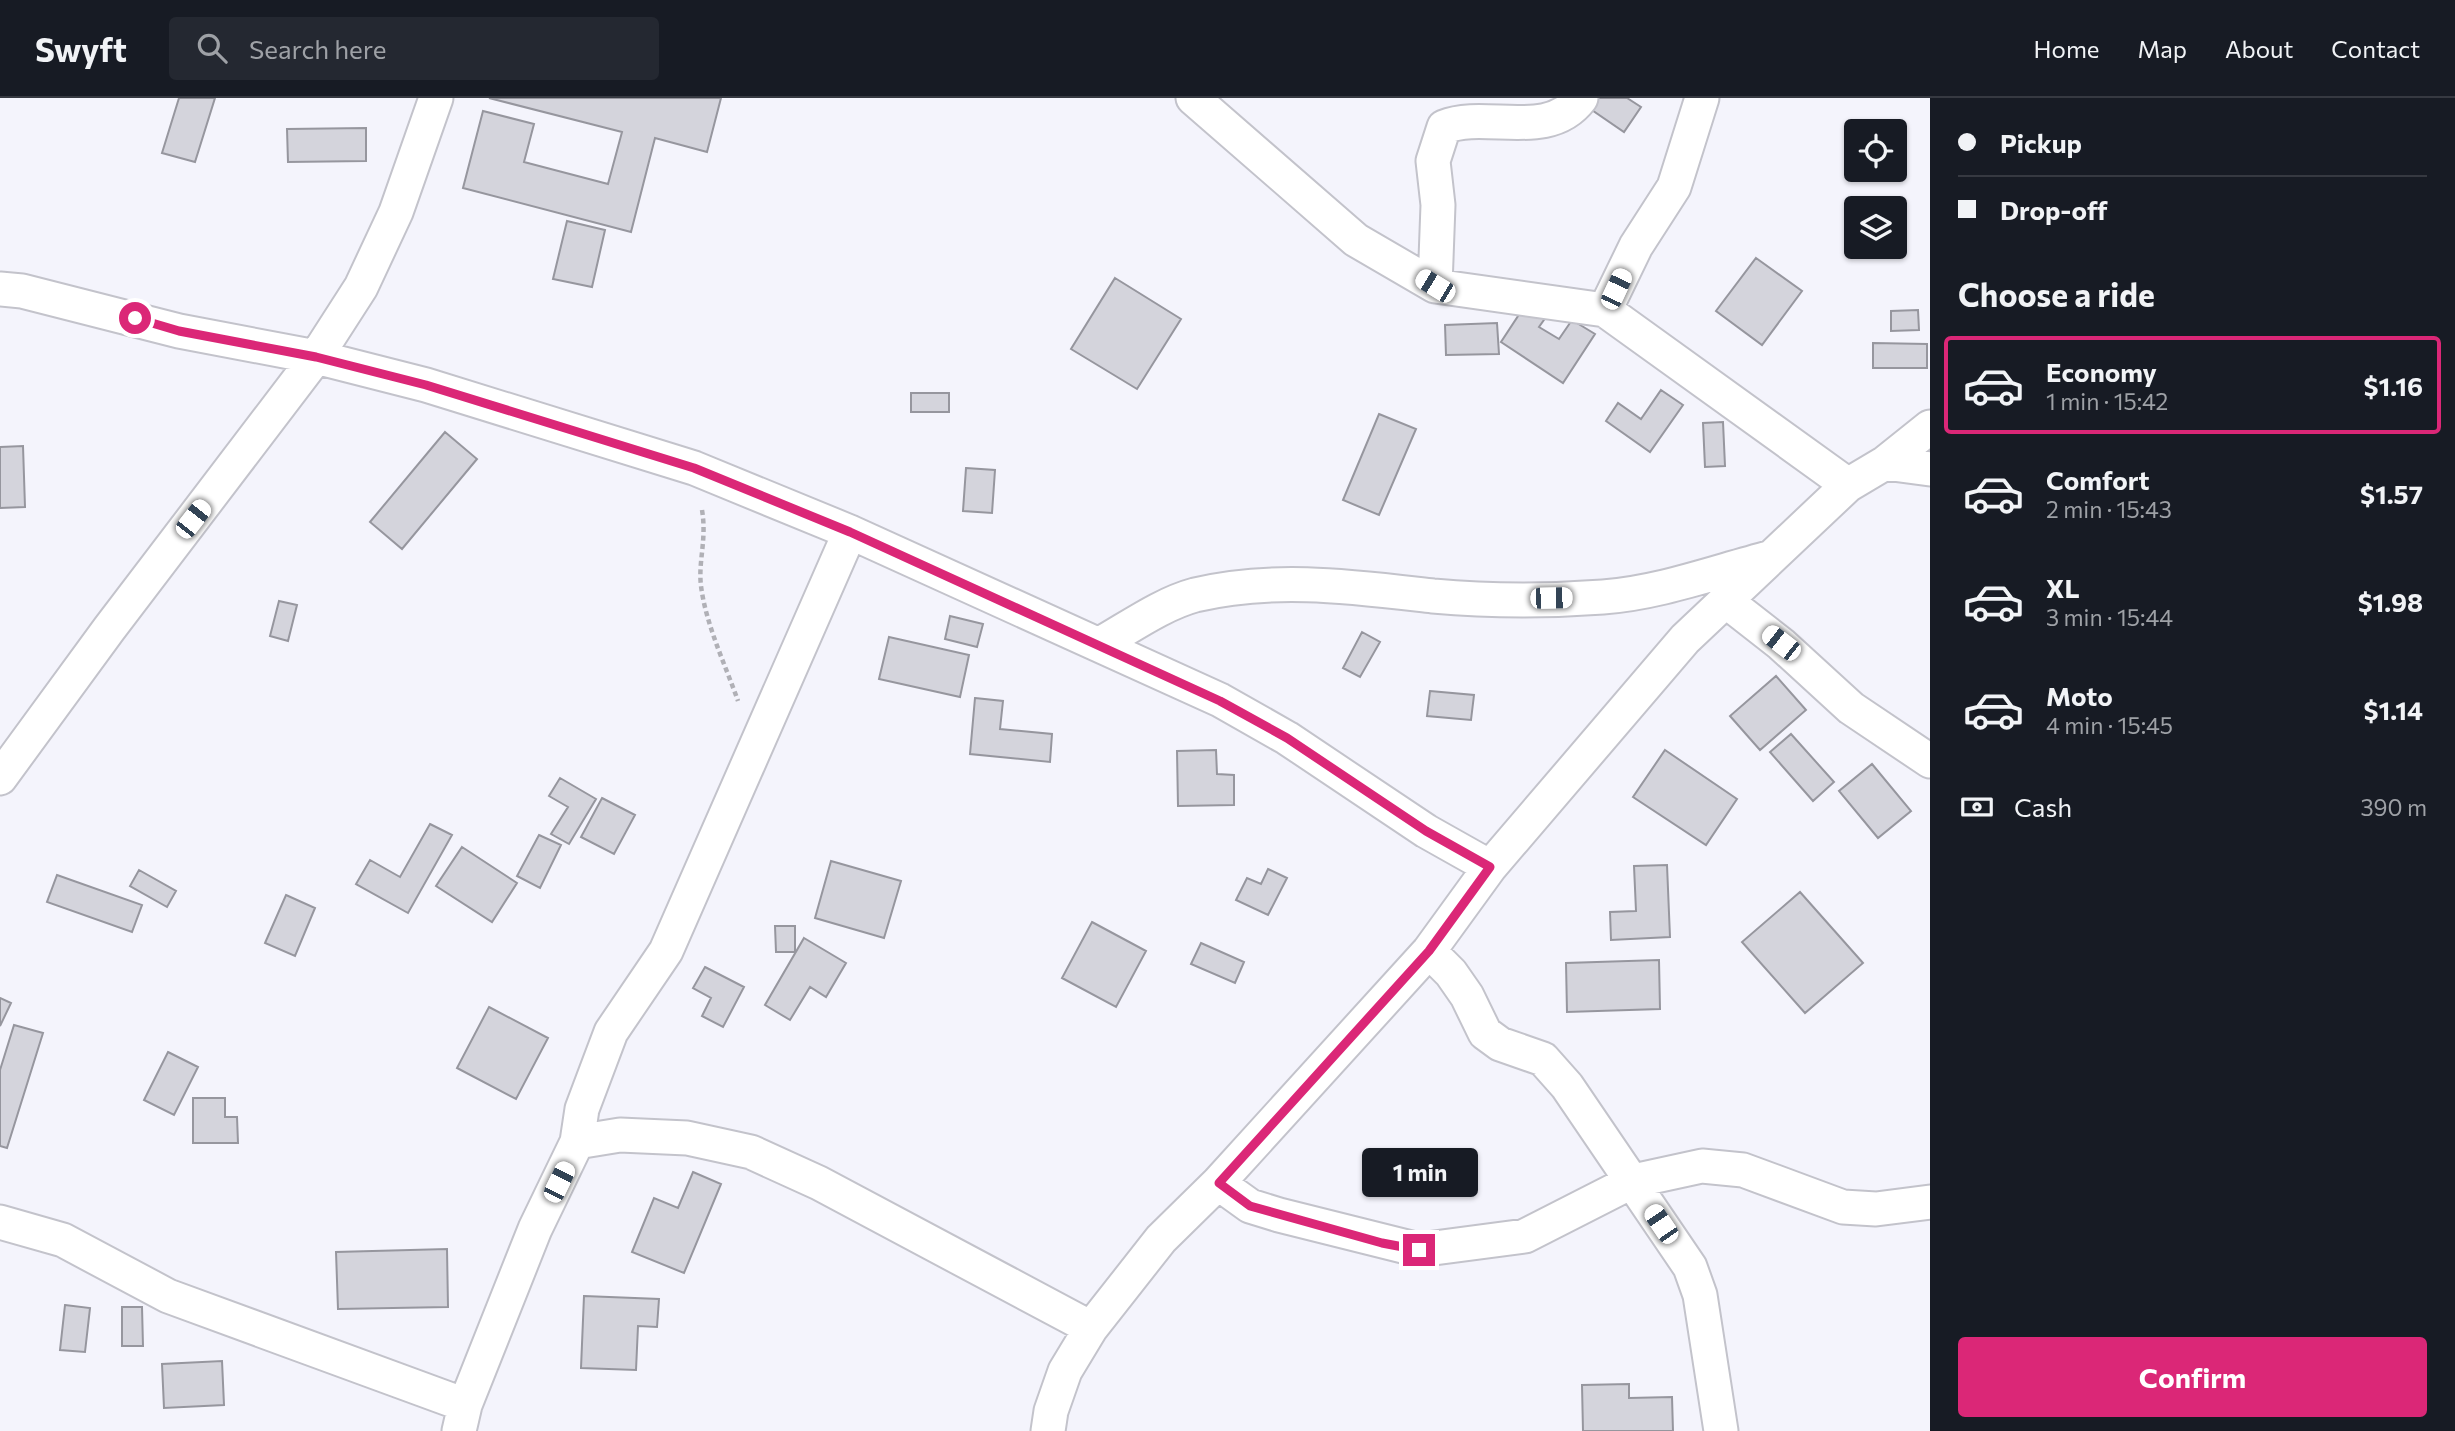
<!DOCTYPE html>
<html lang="en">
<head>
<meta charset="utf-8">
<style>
	:root { --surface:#171b24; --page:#242831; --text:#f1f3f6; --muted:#9ea1a6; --line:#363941; --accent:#db2777 }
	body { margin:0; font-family:Commissioner,sans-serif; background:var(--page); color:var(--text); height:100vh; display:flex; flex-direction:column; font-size:26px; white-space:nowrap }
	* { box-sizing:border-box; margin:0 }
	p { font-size:23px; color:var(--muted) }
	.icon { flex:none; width:38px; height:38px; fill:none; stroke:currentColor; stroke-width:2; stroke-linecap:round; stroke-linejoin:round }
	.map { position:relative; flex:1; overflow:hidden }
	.sheet { display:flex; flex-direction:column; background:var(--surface); width:525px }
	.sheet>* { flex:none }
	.hud { display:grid; align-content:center; height:154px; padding:0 28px; background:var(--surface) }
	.buttons { position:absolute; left:1844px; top:21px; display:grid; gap:14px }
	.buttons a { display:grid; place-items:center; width:63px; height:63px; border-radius:7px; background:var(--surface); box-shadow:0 2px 5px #0004; font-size:35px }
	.end { position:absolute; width:32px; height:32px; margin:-16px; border:9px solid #db2777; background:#fff; box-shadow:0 0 0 4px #fff }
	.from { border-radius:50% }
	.bubble { position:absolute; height:49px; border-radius:7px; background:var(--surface); box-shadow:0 2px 5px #0004; font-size:23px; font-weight:700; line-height:49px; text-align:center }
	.car { position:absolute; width:21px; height:42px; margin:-21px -10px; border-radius:9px; box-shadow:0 0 5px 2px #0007; background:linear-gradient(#fff 24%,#345 0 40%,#fff 0 76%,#345 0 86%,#fff 0) }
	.hud b { display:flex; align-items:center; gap:24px; height:66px; font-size:26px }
	.hud b+b { border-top:2px solid var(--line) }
	.hud i { width:18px; height:18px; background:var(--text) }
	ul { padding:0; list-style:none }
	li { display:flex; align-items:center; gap:21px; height:98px; margin:0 14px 10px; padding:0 14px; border:4px solid transparent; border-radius:7px }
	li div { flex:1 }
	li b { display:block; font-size:26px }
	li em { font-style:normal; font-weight:700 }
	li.on { border-color:var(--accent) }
	li>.icon { width:63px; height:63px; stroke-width:1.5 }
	h2 { padding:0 28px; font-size:32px; line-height:84px }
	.pay { display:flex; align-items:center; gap:18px; height:77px; padding:0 28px; font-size:26px }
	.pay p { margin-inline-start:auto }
	.action { display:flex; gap:14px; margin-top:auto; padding:14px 28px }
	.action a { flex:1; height:80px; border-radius:7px; background:var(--accent); color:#fff; font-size:28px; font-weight:700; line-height:80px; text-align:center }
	header { display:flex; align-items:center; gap:42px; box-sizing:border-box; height:98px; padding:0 35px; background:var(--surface); border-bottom:2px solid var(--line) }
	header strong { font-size:33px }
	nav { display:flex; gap:38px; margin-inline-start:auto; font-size:24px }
	.search { width:490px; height:63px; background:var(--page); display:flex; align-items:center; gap:18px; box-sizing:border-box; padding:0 24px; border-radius:7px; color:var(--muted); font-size:26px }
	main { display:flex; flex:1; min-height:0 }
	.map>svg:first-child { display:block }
	.building { fill:#d4d4dc; stroke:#96969e; stroke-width:2 }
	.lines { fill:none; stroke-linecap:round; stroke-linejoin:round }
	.street-casing { stroke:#c3c3cb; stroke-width:37 }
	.path { stroke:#b0b0b6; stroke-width:4.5; stroke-dasharray:5 3.5; stroke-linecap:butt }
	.street { stroke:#fff; stroke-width:33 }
	.route { stroke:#db2777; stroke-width:9 }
</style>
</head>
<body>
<header>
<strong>Swyft</strong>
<div class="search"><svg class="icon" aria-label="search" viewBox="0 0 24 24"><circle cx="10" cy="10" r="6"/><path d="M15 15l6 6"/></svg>Search here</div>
<nav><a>Home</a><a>Map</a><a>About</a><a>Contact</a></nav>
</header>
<main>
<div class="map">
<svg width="1930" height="1333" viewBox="0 0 1930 1333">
	<rect width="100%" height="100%" fill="#f4f4fc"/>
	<path class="building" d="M179,0H215L195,64L162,55Z
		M489,0H721L707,54L655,40L631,134L463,90L483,13L534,26L524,64L608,86L622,34Z
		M1597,0H1627L1641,9L1624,34L1589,10Z
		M366,30V63L288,64L287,31Z
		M567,123L605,132L592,189L553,181Z
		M1756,160L1802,193L1762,247L1716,213Z
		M1115,180L1181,221L1137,291L1071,251Z
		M1526,206L1546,219L1539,229L1559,241L1572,222L1595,236L1563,285L1501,244Z
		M1918,212L1919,232L1891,233V213Z
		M1497,225L1499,256L1446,257L1445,227Z
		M1873,245L1927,246V270H1873Z
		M1661,292L1683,307L1650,354L1606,323L1618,305L1641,321Z
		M911,295H949V314H911Z
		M1379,316L1416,331L1379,417L1343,402Z
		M1723,324L1725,368L1705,369L1703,325Z
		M445,334L477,361L402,451L370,424Z
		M23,348L25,409L0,410V349Z
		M966,370L995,372L992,415L963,413Z
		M279,503L297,507L288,543L270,538Z
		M950,518L983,526L977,549L945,541Z
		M1362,534L1380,544L1360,579L1343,570Z
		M889,539L969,557L960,599L879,581Z
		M1776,578L1806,612L1760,652L1730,618Z
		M1430,593L1474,597L1471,622L1427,618Z
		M975,600L1003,603L1000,631L1052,636L1050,664L970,656Z
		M1791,636L1834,684L1813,703L1770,654Z
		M1216,652L1217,676L1234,677V707L1178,708L1177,653Z
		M1665,652L1737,701L1706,747L1633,699Z
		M1872,666L1911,713L1878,740L1839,693Z
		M560,680L596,701L569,746L551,736L568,709L549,698Z
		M602,700L635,717L614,756L581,739Z
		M430,726L452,737L408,815L356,786L370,762L400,779Z
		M539,737L561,747L540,790L517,778Z
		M462,749L517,785L492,824L436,788Z
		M831,763L901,783L884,840L815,820Z
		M1667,767L1670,839L1611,842L1610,814L1636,813L1634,768Z
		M1268,771L1287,780L1268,817L1236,802L1247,780L1261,786Z
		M139,772L176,793L167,809L130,788Z
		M57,777L142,807L132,834L47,804Z
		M1800,794L1863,865L1805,915L1742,844Z
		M286,797L315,810L295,858L265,845Z
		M1092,824L1146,853L1116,909L1062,880Z
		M775,828H795V854H776Z
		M804,840L846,865L826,899L810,889L790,922L765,907Z
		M1201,845L1244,864L1235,885L1191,866Z
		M1659,862L1660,911L1567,914L1566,865Z
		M705,869L744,889L723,929L702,918L711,900L693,890Z
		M0,900L11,905L0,928Z
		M489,909L548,940L516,1001L457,970Z
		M14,927L43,935L7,1050L0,1048V972Z
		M168,954L198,969L174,1017L144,1002Z
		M193,1000H225V1019H237L238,1045H193Z
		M693,1074L721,1086L684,1175L632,1154L654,1100L678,1110Z
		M447,1151L448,1209L338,1211L336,1154Z
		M584,1198L659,1201L657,1229L638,1228L636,1272L581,1270Z
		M65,1207L90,1210L85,1254L60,1252Z
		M122,1209H142L143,1248H122Z
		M222,1263L224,1307L164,1310L162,1266Z
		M1629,1286V1300L1672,1299L1673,1333H1583L1582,1287Z"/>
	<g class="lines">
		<g class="street-casing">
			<path id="street" d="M1193,0L1356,142L1435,188L1605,212L1848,387
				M1435,188L1438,107L1433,63L1444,29C1486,12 1548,44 1581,0
				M0,191L22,193L179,233L316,259L426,287L694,370L850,434L1220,602L1287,640L1426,733L1490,769
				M1605,212L1636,148L1674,89L1702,0
				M1885,365L1930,371
				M1726,503L1781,546L1851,610L1930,663
				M1100,546C1130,529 1162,506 1195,497C1274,478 1354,489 1433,498C1489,503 1548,503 1603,499C1659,495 1715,474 1769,460
				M0,680L109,531L316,259L361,189L396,114L436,0
				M1429,853L1451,875L1467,898L1485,935L1500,946L1543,961L1567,988L1690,1169L1700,1197L1721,1333
				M577,1044L582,1011L611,934L666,853L850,434
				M1218,1085L1250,1108L1279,1117L1419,1152L1525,1138L1633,1083L1702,1068L1743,1072L1843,1109L1876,1111L1930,1104
				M0,1124L63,1142L168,1198L465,1307
				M459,1333L465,1307L535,1131L577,1044L620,1037L687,1040L751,1054L819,1085L1091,1230
				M1048,1333L1051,1313L1065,1273L1091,1230L1161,1141L1218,1085L1429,853L1490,769L1685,541L1848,387L1885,365L1930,329"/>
		</g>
		<path class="path" d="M702,412C707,442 698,463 701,488C706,527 725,566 738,603"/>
		<use href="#street" class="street"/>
	</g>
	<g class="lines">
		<path class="route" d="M135,220L179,233L316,259L426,287L694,370L850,434L1220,603L1287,640L1426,733L1490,769L1429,853L1219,1085L1250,1108L1382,1145L1419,1152"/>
	</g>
</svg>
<div class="buttons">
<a><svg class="icon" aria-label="locate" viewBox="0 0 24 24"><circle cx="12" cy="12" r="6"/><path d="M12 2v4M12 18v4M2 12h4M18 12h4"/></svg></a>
<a><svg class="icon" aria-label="layers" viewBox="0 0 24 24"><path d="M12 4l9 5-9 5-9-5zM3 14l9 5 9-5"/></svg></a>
</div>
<i class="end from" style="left:135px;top:220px"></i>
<i class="end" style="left:1419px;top:1152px"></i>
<div class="bubble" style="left:1362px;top:1050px;width:116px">1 min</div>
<i class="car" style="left:1435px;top:188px;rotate:301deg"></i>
<i class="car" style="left:1616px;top:191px;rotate:25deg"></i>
<i class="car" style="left:193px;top:421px;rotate:38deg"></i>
<i class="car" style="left:1551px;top:500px;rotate:89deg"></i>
<i class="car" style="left:1781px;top:545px;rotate:308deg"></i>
<i class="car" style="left:559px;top:1084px;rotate:26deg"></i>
<i class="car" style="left:1661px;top:1126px;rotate:326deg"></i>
</div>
<section class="sheet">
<div class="hud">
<b><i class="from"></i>Pickup</b>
<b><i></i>Drop-off</b>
</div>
<h2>Choose a ride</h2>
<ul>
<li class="on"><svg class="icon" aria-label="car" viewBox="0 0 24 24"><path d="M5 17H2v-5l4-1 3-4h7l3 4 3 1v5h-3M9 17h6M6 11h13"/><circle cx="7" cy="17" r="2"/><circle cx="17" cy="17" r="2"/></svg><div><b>Economy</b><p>1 min · 15:42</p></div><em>$1.16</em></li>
<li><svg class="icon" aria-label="car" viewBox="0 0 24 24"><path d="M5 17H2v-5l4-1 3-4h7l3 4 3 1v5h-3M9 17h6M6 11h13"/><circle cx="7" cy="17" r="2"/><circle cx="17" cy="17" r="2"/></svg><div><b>Comfort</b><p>2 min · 15:43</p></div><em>$1.57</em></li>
<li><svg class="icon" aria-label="car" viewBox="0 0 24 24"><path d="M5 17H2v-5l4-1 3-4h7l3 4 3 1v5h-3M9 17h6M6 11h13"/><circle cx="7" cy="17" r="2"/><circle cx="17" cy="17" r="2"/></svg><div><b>XL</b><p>3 min · 15:44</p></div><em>$1.98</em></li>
<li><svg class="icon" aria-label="car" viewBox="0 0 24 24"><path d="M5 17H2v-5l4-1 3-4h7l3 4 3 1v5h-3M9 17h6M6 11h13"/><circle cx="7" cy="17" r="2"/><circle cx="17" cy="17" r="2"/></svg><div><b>Moto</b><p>4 min · 15:45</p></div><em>$1.14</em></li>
</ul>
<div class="pay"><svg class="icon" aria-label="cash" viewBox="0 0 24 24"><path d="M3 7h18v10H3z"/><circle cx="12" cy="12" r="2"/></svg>Cash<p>390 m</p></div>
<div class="action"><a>Confirm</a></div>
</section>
</main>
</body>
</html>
